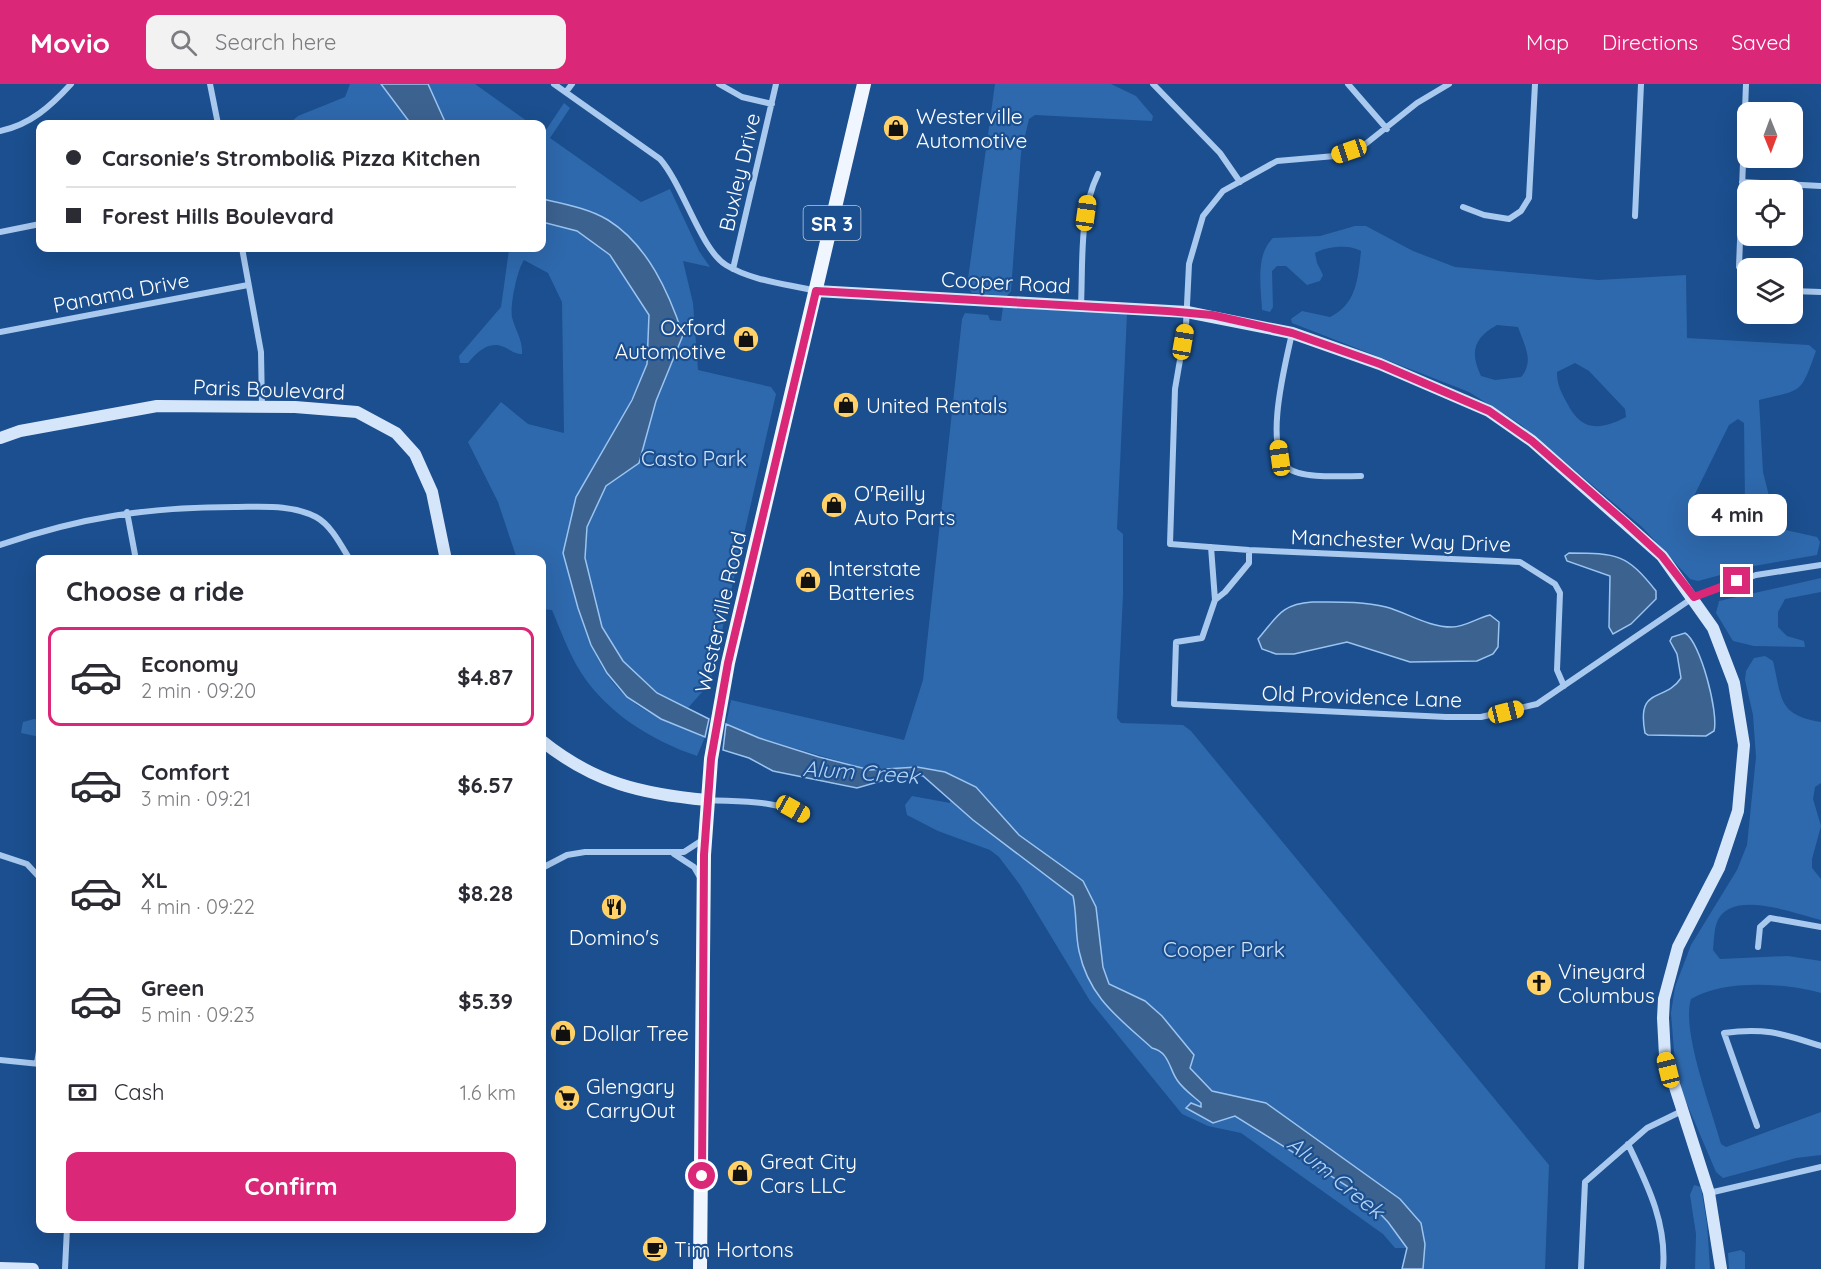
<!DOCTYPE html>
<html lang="en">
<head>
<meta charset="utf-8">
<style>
	:root { --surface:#fff; --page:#f2f2f3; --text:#2b2b33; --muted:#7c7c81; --line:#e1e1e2; --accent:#db2777 }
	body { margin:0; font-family:Quicksand,sans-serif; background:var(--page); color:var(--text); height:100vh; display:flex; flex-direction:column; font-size:22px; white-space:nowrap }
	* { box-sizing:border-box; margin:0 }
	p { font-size:20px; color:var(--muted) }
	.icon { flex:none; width:33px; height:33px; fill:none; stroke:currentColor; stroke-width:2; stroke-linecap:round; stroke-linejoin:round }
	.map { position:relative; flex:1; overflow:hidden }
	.sheet { position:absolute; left:36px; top:471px; width:510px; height:678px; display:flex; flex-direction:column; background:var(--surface); border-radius:12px; box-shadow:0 6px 24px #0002 }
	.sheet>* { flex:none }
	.banner { position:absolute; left:36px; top:36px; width:510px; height:132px; border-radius:12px; box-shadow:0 6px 24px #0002; display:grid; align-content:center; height:132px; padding:0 30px; background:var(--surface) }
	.needle { width:39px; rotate:179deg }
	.tools { position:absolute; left:1737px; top:18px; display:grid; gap:12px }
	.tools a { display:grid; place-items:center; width:66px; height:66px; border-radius:12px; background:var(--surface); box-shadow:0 6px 24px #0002; font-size:30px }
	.end { position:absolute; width:27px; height:27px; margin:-14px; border:8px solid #db2777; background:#fff; box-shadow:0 0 0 3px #fff }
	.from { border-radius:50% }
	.bubble { position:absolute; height:42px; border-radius:12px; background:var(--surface); box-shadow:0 6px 24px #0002; font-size:20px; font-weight:800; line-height:42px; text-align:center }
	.car { position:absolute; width:18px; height:36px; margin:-18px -9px; border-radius:8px; box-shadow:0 0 4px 2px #0007; background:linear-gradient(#f5c518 24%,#345 0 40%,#f5c518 0 76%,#345 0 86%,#f5c518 0) }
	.banner b { display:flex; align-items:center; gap:21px; height:57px; font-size:22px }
	.banner b+b { border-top:2px solid var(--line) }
	.banner i { width:15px; height:15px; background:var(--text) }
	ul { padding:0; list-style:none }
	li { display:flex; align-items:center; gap:18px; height:99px; margin:0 12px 9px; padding:0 18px; border:3px solid transparent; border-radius:12px }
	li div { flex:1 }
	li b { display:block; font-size:22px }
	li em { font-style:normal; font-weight:800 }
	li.active { border-color:var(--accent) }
	li>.icon { width:54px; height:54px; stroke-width:1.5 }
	h2 { padding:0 30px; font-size:27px; line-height:72px }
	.pay { display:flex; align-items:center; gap:15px; height:66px; padding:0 30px; font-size:22px }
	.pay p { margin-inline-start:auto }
	.button { display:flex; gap:12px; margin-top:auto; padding:12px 30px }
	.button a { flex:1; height:69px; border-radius:12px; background:var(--accent); color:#fff; font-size:24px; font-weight:800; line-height:69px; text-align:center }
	header { display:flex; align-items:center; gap:36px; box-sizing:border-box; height:84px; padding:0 30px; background:var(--accent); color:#fff }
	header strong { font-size:28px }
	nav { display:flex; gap:33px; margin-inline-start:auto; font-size:21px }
	.search { width:420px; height:54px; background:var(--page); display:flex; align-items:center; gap:15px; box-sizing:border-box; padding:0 21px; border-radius:12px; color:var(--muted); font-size:22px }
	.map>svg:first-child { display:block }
	.green { fill:#2e69ad; fill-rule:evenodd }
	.water { fill:#3c6290; stroke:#9cc4f0; stroke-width:1.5 }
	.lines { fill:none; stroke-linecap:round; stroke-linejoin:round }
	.street { stroke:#a9c9ee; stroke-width:6 }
	.secondary { stroke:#d6e6fa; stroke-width:12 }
	.primary { stroke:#f0f6ff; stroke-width:14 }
	.route { stroke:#db2777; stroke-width:8 }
	.labels { text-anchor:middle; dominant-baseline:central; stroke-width:4.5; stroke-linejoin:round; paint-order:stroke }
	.shield { fill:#1b4f8f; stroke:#bbcadd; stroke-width:1.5 }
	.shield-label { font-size:20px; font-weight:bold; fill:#fff }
	.poi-label { font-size:21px; fill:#fff; stroke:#1b4f8f; text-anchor:start }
	.street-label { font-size:21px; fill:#fff; stroke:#1b4f8f }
	.park-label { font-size:21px; fill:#cfe3fa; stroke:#1b4f8f }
	.water-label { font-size:22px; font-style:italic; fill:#b5d3f5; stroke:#1b4f8f }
</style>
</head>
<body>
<header>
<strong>Movio</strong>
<div class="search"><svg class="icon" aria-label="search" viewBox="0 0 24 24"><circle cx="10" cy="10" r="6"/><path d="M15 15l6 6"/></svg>Search here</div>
<nav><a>Map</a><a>Directions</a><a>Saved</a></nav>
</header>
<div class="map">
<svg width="1821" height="1185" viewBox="0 0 1821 1185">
	<rect width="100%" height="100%" fill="#1b4f8f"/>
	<path class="green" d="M350,0H381L411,40H289L298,32L345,13Z
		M405,0H475L531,40H436Z
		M995,0H1111L1136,12L1153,32L1152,37L1035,31L1029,35L1021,69L1011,207L1007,212L972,209L967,202Z
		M564,19L570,24L550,54L641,118L670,105L699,167L710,183L683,177L693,219L698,286L771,303L776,310L710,599L688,624L657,609L623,577L602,543L585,474L587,443L606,402L631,385L656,317L648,194L569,137L542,133V48L544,49Z
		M542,138L577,147L610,171L649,231L647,280L563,469C577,517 587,579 628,614C650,633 679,642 705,653L697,672C650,656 603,627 577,582C567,564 560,545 552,526L542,525V476L517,475L498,418L468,358L501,318L528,340L564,349L562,218L548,189L524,176C517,186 510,221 512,233C515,246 523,256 522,270C514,270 511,266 504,263C489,256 477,268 468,279H460L459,272L501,223L509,166L497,164H542Z
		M1355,142H1366L1413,167L1455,183L1598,196L1686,191L1687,254L1809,261L1816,267C1800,312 1802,305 1759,316L1763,388L1776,440L1781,445L1817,453L1820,458L1817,471L1754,482L1698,497L1690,495L1642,443L1520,340L1469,308L1292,239L1291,235L1302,227L1330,233C1357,220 1358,194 1361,167C1350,160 1326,162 1315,169L1317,179L1323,191L1320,197L1307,201L1286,182H1277L1272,187L1273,223L1270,228L1262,226C1261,203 1255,171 1273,154L1320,152ZM1497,241L1518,243C1524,261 1535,277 1521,293L1495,296L1481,292C1470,269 1473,254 1497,241ZM1575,279L1589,287L1625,325L1626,333C1599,347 1581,347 1567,319C1561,308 1557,301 1557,288ZM1738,335L1744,339L1745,417L1739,432L1725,445C1708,445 1701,441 1691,427L1693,414L1729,341Z
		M1003,223L1127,230L1117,445L1123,450V511L1117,634L1121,639L1183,641L1191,647L1549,1081L1545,1185H1415L1414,1142L1239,1032L1184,986L1109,900L1082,813L963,726L1073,812L1079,866L1160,966L1173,984L1175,995L1201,1019L1213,1039L1235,1032L1363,1112L1388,1138L1407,1164H1395L1383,1150L1241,1049L1208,1042L1182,1030L1090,917L1020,801L999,773L990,766L938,747L907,731L905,721L912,712L950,719V690L917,683L870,686L759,654L726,640L731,616L904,656L923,596L962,235L965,229L988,231L990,236L1001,237Z
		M1821,494V508L1785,515L1778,528V543L1787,552L1804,557L1805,563L1754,562L1733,557L1716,529L1719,517Z
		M1765,572L1773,577C1782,615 1778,631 1821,638V699L1815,703L1813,715L1821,742L1812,775V784L1821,795V836C1796,830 1731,804 1717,838C1714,846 1714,857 1713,866L1720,875L1788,872L1821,877V909C1785,899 1724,895 1691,915C1681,947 1712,1026 1721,1060L1726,1063L1821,1028V1071L1796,1074L1723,1094L1716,1088L1684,1013L1675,979L1671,929L1675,903L1691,861L1737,786L1747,761L1756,673L1753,631L1745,596L1746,587L1754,574Z
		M34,635L40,636V653L21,649L23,638Z
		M1694,1101L1701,1103L1707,1140L1710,1185H1695L1696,1150L1690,1111Z
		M1741,1166L1745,1169V1185H1729L1728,1169Z"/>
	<path class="water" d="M381,0H428L446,40H411Z
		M542,115C564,120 588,124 608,136C648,161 669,209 683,251L656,317L639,379L606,402L587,443L585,474L602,543L623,577L657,609L709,635L705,653L661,635L627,613L607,589L591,561L578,524L563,469L576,413L632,316L647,280L649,231L610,171L577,147L542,138Z
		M1569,469C1617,469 1627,470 1656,507V515L1631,540L1613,550L1609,543L1610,492L1567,477L1565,472Z
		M1312,518C1336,518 1363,517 1386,523C1408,529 1428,543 1452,543C1465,543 1477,534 1490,531L1499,538L1498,563L1493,570L1477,577L1410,578L1347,558L1294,570H1276L1262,565L1258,555C1277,533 1281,520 1312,518Z
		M1685,549C1700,557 1719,629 1714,647L1706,652L1648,651L1645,649C1636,601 1665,619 1681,594L1677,570L1670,557L1672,553Z
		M726,640L759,654L819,673L870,686L917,683L945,688L976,703L1019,751L1083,797L1096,823L1103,883L1109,900L1145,917L1162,932L1194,971L1190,984L1212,1007L1266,1019L1400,1115L1421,1139L1425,1160L1423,1185H1402L1407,1164L1388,1138L1363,1112L1235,1032L1213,1039L1186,1024L1191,1019L1201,1023V1019C1193,1012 1183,1005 1177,996C1169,984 1169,968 1152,964C1119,934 1089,914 1079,867C1075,849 1077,830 1073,812L973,736L923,692L909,689L857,704L773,687L749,674L723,666Z"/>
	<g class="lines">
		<path class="street" d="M210,0L218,40
			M554,0L660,75C683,101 701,166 726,181C752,197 787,200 816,207
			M719,0L742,13L772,20
			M1153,0L1220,69L1240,98
			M1348,0L1387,45
			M1449,0L1417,19L1363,62L1335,72L1277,77L1223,107L1203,132L1189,180L1186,241L1175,305L1170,460L1249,466L1520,478L1555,500L1560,509L1557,586L1564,602
			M1746,0L1739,183L1748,197
			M566,8L572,0
			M0,47C30,41 51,22 71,0
			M1742,98L1821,102
			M1463,123L1484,131L1509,135L1521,127L1529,114L1535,0
			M1635,132L1641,0
			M0,148L40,140
			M242,164L261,268L262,323
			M733,185L776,0
			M1792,207L1821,208
			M1081,221C1083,178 1079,129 1098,90
			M0,248L248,201
			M1292,249C1286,278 1263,363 1288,384C1301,395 1343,392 1361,392
			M127,428L136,476
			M0,461C81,433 149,423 235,423C262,423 291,420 316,433C331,441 341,461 350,476
			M1211,463L1215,516L1202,554L1176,558L1174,620L1446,633H1481L1537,620L1694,513L1756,491L1821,481
			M1215,516L1225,508L1249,479V466
			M708,716C741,718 778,716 807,732
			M674,770L694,783L701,795
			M0,771L27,780L40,794
			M542,784L567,771L585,768H684L704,755
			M1758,863L1760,843L1770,834L1821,843
			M0,976L40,980
			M37,979L40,961
			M1757,1042L1724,949C1765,943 1783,950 1821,962
			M1628,1060C1647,1100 1667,1139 1663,1185
			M1709,1109L1821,1083
			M65,1185L67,1144
			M1581,1185L1585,1098L1647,1044L1682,1027"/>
		<path class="secondary" d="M816,207L1187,228L1292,249L1380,280L1489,327L1532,357L1662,472L1713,544L1734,599L1744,661L1738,727L1719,784L1678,863L1664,915L1663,934L1665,972L1709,1109L1721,1185
			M0,354L20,347L157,322L295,323L357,328L396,349L415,370L432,408L446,476
			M542,657C594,699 642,710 707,716
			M0,1184L33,1185"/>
		<path class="primary" d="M700,1185L704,771L711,675L728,579L864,0"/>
	</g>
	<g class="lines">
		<path class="route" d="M702,1092L704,771L711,675L728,579L816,207L1167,227L1212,231L1292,249L1380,280L1489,327L1532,357L1625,438L1662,472L1694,513L1737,497"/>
	</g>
	<defs>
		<g id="shop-disc" transform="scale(1.35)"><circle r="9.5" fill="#ffd166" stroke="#1b4f8f"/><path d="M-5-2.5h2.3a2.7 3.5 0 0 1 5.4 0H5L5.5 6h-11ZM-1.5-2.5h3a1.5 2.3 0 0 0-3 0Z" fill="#111"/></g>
		<g id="restaurant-disc" transform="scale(1.35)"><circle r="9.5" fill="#ffd166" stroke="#1b4f8f"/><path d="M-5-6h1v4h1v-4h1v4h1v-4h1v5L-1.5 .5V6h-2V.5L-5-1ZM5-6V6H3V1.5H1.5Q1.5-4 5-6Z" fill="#111"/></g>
		<g id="church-disc" transform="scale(1.35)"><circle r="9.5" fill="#ffd166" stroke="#1b4f8f"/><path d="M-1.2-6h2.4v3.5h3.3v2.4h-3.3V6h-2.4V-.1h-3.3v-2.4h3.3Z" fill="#111"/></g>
		<g id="supermarket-disc" transform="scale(1.35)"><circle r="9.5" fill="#ffd166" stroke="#1b4f8f"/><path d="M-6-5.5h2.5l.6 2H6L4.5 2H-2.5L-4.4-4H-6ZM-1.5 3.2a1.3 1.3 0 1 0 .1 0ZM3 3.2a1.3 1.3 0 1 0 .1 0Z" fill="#111"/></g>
		<g id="cafe-disc" transform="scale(1.35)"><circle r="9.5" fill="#ffd166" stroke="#1b4f8f"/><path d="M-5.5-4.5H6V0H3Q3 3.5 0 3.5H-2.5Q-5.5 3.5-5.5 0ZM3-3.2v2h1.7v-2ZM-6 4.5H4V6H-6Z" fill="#111"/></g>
	</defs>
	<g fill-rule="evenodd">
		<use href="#shop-disc" x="896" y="44"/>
		<use href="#shop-disc" x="746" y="255"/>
		<use href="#shop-disc" x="846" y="321"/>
		<use href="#shop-disc" x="834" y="421"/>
		<use href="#shop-disc" x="808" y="496"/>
		<use href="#restaurant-disc" x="614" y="823"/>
		<use href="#church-disc" x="1539" y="899"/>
		<use href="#shop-disc" x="563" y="949"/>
		<use href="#supermarket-disc" x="567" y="1014"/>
		<use href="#shop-disc" x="740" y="1089"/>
		<use href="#cafe-disc" x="655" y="1165"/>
	</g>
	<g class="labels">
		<rect class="shield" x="803.5" y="122" width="57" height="34" rx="4.5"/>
		<g class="shield-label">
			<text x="832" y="139">SR 3</text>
		</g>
		<g class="poi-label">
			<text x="916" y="32">Westerville<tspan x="916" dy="24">Automotive</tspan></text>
			<text x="726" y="243" text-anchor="end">Oxford<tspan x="726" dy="24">Automotive</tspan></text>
			<text x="866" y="321">United Rentals</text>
			<text x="854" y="409">O'Reilly<tspan x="854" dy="24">Auto Parts</tspan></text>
			<text x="828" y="484">Interstate<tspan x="828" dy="24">Batteries</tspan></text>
			<text x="614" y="853" text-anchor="middle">Domino's</text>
			<text x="1558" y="887">Vineyard<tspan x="1558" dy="24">Columbus</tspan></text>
			<text x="582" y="949">Dollar Tree</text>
			<text x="586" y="1002">Glengary<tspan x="586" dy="24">CarryOut</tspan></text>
			<text x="760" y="1077">Great City<tspan x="760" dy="24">Cars LLC</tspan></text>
			<text x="674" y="1165">Tim Hortons</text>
		</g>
		<g class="street-label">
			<text transform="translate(739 88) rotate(-77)">Buxley Drive</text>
			<text transform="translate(1006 198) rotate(3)">Cooper Road</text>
			<text transform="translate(121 208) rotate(-11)">Panama Drive</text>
			<text transform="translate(269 305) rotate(2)">Paris Boulevard</text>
			<text transform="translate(1401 456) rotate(2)">Manchester Way Drive</text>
			<text transform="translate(720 528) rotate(-77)">Westerville Road</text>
			<text transform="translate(1362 612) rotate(2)">Old Providence Lane</text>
		</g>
		<g class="park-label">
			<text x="694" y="374">Casto Park</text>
			<text x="1224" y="865">Cooper Park</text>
		</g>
		<g class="water-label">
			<text transform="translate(861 688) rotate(4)">Alum Creek</text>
			<text transform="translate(1336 1093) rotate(39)">Alum Creek</text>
		</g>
	</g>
</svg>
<div class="tools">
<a><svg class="needle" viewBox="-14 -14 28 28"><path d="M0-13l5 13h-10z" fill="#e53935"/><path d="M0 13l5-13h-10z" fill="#7c7c81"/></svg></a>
<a><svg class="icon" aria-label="locate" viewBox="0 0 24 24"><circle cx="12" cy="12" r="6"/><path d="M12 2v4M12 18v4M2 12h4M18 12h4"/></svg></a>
<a><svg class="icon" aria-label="layers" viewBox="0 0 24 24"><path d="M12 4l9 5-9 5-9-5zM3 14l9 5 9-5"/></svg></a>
</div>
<i class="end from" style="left:702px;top:1092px"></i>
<i class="end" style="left:1737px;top:497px"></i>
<div class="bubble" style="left:1688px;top:410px;width:99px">4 min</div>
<i class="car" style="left:1349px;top:67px;rotate:251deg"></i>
<i class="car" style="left:1086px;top:129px;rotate:8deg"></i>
<i class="car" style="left:1183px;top:258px;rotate:10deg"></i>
<i class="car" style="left:1280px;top:374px;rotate:352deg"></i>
<i class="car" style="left:1506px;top:628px;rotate:76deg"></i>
<i class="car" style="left:793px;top:725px;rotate:119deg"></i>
<i class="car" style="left:1668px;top:986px;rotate:346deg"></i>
<div class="banner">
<b><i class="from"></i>Carsonie's Stromboli&amp; Pizza Kitchen</b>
<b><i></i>Forest Hills Boulevard</b>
</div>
<section class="sheet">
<h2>Choose a ride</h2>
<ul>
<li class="active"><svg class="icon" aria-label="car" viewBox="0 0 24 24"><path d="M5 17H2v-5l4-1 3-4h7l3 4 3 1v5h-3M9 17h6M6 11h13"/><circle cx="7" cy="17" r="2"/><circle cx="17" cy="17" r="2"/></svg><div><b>Economy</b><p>2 min · 09:20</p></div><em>$4.87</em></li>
<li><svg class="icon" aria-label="car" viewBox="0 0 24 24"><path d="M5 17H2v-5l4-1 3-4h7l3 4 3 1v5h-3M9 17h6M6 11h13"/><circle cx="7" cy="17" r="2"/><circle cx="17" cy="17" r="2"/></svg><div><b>Comfort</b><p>3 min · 09:21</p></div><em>$6.57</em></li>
<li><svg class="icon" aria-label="car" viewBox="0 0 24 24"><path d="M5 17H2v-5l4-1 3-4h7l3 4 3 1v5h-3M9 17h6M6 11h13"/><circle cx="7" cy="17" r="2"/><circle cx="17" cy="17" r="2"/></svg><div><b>XL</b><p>4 min · 09:22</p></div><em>$8.28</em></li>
<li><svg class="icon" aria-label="car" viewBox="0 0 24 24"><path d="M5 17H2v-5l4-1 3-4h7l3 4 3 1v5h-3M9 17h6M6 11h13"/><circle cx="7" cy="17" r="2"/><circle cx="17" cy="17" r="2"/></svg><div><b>Green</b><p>5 min · 09:23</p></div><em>$5.39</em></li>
</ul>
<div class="pay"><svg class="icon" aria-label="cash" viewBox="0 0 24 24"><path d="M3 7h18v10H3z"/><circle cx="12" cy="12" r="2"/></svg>Cash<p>1.6 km</p></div>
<div class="button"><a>Confirm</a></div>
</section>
</div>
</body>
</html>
